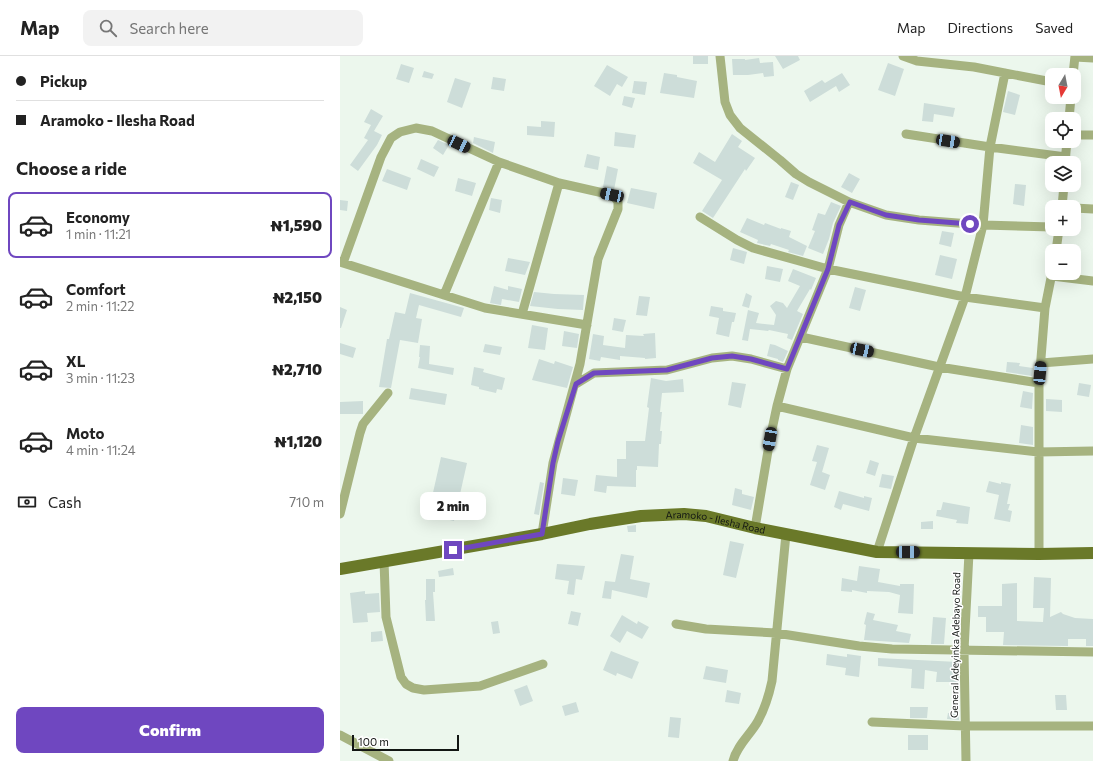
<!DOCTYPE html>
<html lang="en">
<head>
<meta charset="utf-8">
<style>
	:root { --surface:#fff; --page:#f2f2f2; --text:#222; --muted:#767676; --line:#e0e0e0; --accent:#6f47c0 }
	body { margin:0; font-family:Commissioner,sans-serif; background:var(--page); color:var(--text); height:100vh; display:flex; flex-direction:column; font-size:15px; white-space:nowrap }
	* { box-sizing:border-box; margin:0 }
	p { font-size:13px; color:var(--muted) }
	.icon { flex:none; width:22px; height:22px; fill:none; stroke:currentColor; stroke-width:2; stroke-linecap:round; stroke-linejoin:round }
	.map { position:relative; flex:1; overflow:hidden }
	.side { display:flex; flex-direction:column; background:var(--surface); width:340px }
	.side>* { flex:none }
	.guide { display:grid; align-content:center; height:88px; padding:0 16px; background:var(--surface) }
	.needle { width:26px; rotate:190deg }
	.tools { position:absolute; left:705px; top:12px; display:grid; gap:8px }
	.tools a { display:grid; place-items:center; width:36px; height:36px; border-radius:8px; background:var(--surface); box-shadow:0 4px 16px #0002; font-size:20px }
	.scale { position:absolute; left:12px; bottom:10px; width:107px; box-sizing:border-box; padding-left:4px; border:2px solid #121613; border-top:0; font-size:11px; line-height:14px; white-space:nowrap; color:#121613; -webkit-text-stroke:3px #fff; paint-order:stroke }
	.end { position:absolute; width:18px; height:18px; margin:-9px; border:5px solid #6f47c0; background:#fff; box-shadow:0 0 0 2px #fff }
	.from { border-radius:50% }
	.bubble { position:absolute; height:28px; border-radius:8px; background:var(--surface); box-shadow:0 4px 16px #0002; font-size:13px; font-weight:800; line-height:28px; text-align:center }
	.car { position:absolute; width:12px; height:24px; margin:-12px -6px; border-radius:5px; box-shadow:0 0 3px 1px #0007; background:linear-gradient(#222 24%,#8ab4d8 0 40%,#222 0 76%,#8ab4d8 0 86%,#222 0) }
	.guide b { display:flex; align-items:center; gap:14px; height:38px; font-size:15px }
	.guide b+b { border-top:1px solid var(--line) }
	.guide i { width:10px; height:10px; background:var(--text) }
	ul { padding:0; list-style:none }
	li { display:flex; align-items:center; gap:12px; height:66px; margin:0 8px 6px; padding:0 8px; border:2px solid transparent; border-radius:8px }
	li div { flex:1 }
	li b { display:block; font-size:15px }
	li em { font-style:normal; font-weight:800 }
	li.selected { border-color:var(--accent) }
	li>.icon { width:36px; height:36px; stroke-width:1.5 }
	h2 { padding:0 16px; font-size:18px; line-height:48px }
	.pay { display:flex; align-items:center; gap:10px; height:44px; padding:0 16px; font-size:15px }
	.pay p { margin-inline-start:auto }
	.primary-button { display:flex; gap:8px; margin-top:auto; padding:8px 16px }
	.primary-button a { flex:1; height:46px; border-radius:8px; background:var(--accent); color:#fff; font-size:16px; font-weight:800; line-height:46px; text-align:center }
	header { display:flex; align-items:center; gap:24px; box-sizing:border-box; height:56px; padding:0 20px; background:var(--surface); border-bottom:1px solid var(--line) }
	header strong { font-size:19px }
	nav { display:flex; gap:22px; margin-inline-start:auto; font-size:14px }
	.search { width:280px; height:36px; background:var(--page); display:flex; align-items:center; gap:10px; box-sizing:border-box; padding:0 14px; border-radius:8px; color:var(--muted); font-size:15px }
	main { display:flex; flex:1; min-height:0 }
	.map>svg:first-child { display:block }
	.building { fill:#cdddd9 }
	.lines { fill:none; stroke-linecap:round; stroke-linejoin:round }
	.minor { stroke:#a6b380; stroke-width:9 }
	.major { stroke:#6a7929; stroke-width:12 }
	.route { stroke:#6f47c0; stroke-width:5 }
	.labels { text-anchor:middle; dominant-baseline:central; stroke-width:3; stroke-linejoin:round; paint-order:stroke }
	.street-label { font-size:10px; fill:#121613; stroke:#fff }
</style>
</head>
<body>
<header>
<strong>Map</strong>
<div class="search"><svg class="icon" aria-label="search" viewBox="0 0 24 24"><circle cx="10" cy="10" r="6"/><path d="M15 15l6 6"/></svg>Search here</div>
<nav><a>Map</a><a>Directions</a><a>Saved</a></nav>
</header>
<main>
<section class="side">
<div class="guide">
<b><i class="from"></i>Pickup</b>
<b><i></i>Aramoko - Ilesha Road</b>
</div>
<h2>Choose a ride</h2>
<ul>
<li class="selected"><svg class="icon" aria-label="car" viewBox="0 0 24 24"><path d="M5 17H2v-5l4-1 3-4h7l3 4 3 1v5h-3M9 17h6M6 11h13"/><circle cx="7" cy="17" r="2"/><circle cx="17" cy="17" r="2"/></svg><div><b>Economy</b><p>1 min · 11:21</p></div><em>₦1,590</em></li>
<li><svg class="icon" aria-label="car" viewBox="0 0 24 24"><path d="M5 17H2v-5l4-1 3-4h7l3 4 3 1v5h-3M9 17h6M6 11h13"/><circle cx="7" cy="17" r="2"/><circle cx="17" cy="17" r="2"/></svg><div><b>Comfort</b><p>2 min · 11:22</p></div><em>₦2,150</em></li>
<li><svg class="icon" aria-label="car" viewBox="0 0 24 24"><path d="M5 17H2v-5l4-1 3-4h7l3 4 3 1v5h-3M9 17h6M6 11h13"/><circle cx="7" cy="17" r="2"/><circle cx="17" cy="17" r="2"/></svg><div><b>XL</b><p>3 min · 11:23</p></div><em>₦2,710</em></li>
<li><svg class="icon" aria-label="car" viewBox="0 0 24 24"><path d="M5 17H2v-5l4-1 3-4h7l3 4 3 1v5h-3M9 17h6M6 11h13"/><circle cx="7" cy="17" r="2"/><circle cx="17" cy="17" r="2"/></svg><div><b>Moto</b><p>4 min · 11:24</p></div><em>₦1,120</em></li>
</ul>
<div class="pay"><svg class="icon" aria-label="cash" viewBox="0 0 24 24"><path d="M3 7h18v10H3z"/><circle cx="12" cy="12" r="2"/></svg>Cash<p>710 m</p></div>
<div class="primary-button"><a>Confirm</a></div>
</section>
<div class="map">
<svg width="753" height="705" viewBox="0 0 753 705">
	<rect width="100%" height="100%" fill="#ecf7ed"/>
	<path class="building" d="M353,0H368V8H353Z
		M435,0H458L460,4L443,13Z
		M419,2L420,7L433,6L434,20L424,21L423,17L408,19H393L392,3H405V4Z
		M548,7L564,13L555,40L538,34Z
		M61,8L74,12L69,27L56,23Z
		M267,9L288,21L282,31L277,28L270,40L254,30Z
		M84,15L94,18L92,23L82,21Z
		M324,17L337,19V21L357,25L354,42L320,37Z
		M502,17L510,29L499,36L496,30L470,46L464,35L482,24L485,27Z
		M153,21L166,23L164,35L151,33Z
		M115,22L131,27L122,52L107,46Z
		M294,25L307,26L305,39L292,37Z
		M668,35L680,39L675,59L663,56Z
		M284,40L295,42L292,52L282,49Z
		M584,47L615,52L613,61L594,58L593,66L582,65Z
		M31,53L43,60L34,75L42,79L37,89L18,115L10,109L28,84L24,82L31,69L24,66Z
		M201,65L215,66L214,81L187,79V70L201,71Z
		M275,76L296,79L294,92L274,90Z
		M392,78L402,85L398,91L415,102L406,115L405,113L373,162L362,155L382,124L353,107L359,96L375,106Z
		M134,81L155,86L153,97L133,87Z
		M98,84L109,89L103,99L93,92Z
		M247,98L260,101L258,114L244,111Z
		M81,103L99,111L94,121L77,113Z
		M267,110L278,113L274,134L263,131Z
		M47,113L71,122L67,134L42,125Z
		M509,117L520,123L512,137L501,131Z
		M118,122L136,127L132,140L115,135Z
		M451,126L459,129L453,144L445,141Z
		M675,128L686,129L684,150L673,148Z
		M291,132L317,137L314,153L287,147Z
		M151,142L162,144L160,157L149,154Z
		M0,144L8,145L7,155L0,154Z
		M491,146L501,150L493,167L489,183L483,198L468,192L475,175L472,174L478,157L485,159Z
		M407,162L424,169L425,167L441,173V172L451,175L449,181L467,190L463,200L448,196L449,194L431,188L430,190L417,187L418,184L400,176Z
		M602,175L614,177L611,191L599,188Z
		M393,192L407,196L404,208L390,204Z
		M600,199L617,203L612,223L595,219Z
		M168,202L190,206L185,219L165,215Z
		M427,210L443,213L440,226L425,223Z
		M453,213L476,222L471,234L470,233L457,255L463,258L452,284L447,282L448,278L429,274L428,275L410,273L408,285L402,284L408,254L419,257L416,267L434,269L436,259L430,250L436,245L443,247L447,252L460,230L448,225Z
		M154,230L168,234V230L182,233L179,246L162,243L161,249L150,247Z
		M515,231L526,234L520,255L509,252Z
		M194,236L214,238L244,239L243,254L218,253L190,250Z
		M70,237L124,252L121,261L79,249L76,262L82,263L78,287L60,284L51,332L39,331L47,283H49L55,256L65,258Z
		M406,237L412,240L409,252L402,250Z
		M299,240L310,241L307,260L296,259Z
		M371,250L383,252V255L396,257L394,266H392L389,281L376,278L379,262L369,260Z
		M0,251L7,254L1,272H0Z
		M274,262L286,264L283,276L272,274Z
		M192,269L208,272L205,294L188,292Z
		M224,275L239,278L237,292L222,290Z
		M315,277L316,302L305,303V302L280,300V304L261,301L260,305L249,303L253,278L264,280L263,289L285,292L286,279L304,280L303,278Z
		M0,287L16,292L13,302L0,298Z
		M145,288L162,291L160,299L143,296Z
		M430,288L435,289L448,295L443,306L438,304V303L427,300Z
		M80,289L90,290L89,308L114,312L113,319L78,312L80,301H79Z
		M199,303L214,308L215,305L233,311L227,332L192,324Z
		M667,306L680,307L679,310L693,312L692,320L666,316Z
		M134,311L144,313L143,316L165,322L162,334L157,333L156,337L139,333V331L131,329Z
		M311,322L326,325L343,323L344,336L322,337L320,356H322L320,375H322L321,388H319L318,411L297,410V414H296V431L267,430L266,437L254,435L256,419L277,421V403H286V385H305L309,352L307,351Z
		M392,326L406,328L401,352L388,349Z
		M739,327L751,329L749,341L737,339Z
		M71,332L107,338L105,349L69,343Z
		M683,335L693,337L692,353L680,351Z
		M706,343L722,344V356L706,355Z
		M23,345V358H0V346Z
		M681,369L693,371V389L679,387Z
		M477,389L489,392L482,416L490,419L485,434L470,429L477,406L472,405Z
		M101,401L127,407L114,465L88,459Z
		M530,404L539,407L535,420L526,417Z
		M542,418L554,420L551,433L539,431Z
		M223,422L238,424L235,440L221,438Z
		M649,425L661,428V426L671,428L667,448H670L668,454L672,455L670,466L654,463L659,439L646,436Z
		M200,426L204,427L199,459L194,458Z
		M395,432L402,434V438L414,441L411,454L392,449Z
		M499,435L524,442V440L532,442L529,455L503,448L501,454L494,451Z
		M603,446L630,451L628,468L616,467L617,464L596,460L597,454H601Z
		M593,465V473H581V466Z
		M296,469V476H288L287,470Z
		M390,485L404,488L396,522L383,519Z
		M281,498L294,500L290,523L310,527L307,542L272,534L271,543L262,542L265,525L275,526Z
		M217,508L245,510L242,524L236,523L234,539L227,538L229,525L215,523Z
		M519,510L540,513L538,526L560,530V528H574L573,558L558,557L560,539L549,536L527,535V537L512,534V536L501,535L502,522L517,525Z
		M113,512L114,519L99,521L98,515Z
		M694,521L711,522L710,561L721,556L723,558L735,562L753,563V590H746V583H728V590L663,589L664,576H646V561H638V550H662V528L677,527V565L703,566L704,552H693Z
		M86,523H95V536H93L95,565H86L85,544H86Z
		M25,535V538L39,537L40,556L27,557L28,566L13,567L10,537Z
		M231,555L241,557L238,570L228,568Z
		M527,556L535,558L533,564L558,569L556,575L571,578L569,587L524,584L526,569L524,568Z
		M282,559L297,568L298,565L309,571L302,583L287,575L280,587L270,580Z
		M593,561L606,562L604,588H591Z
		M158,565L160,577L153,578L151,566Z
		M42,575L43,585L31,586V576Z
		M271,595L299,606L292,623L277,617L276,620L263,614Z
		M487,598L507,601V598L521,600L519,621L505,619L506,612L486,609Z
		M538,602L618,606L619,626H596L597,616L585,614L584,633L571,632L572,613L538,610Z
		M366,610L388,614L386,627L363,623Z
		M187,629L193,645L180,650L174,634Z
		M387,634L401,637L399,648L385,646Z
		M715,639H726L727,654H716Z
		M236,646L239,656L225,660L222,650Z
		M570,651H588L587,662H570Z
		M608,657L619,658V664L607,663Z
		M330,661L341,662L339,682L328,681Z
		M568,679H588V694H568Z"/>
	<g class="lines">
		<path class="minor" d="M380,0L385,46L390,59L400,72L440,104L456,118L469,126L509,146L546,159L579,164L643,169L712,171
			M563,0L577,5L634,11L712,26
			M735,1L753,2
			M733,19L735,0
			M729,63L731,41
			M566,78L650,91L726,101
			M734,79H753
			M725,107L727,85
			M722,151L724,129
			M734,152L753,153
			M360,161L397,184L413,192L488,213L625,241L705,252
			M716,195L719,173
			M0,206L145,252L247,269
			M3,207L41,101L51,82L60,76L76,72L92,75L159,106L219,127L272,139L278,145V153L258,203L240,308L213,407L202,478
			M712,220L753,225
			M104,239L159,106
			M182,258L219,127
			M461,281L599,311L699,327
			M701,307L753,303
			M236,328L254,317L327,314L372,302L392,300L411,303L447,313
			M437,350L574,382L698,396L753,395
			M0,458L20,377L23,368L48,337
			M415,472L430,383L437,350L447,313L488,213L499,169L509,146
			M537,496L574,382L625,241L643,169L650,91L665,17
			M699,498V327L705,252L712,217
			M44,505L46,561L61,621L66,628L73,632L84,634L140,630L203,608
			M336,568L366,573L436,577L519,590L552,593L753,596
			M532,666L625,670H753
			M0,679L49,705
			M393,705C397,689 411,678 418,665C425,652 429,639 432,625L446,478
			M626,705L624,594L629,497"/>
		<path class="major" id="s1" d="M0,513L202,478L250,468L301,460L344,458L366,460L415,472L537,496L699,498L753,497"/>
	</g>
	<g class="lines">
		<path class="route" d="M113,494L202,478L213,407L218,385L236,328L254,317L327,314L372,302L392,300L411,303L447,313L488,213L499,169L510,146L546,159L579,164L630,168"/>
	</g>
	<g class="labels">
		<g class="street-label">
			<text stroke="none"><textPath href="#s1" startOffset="381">Aramoko - Ilesha Road</textPath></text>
			<text transform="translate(615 589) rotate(-89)">General Adeyinka Adebayo Road</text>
		</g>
	</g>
</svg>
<div class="tools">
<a><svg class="needle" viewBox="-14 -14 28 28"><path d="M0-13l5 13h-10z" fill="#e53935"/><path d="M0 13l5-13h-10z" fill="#767676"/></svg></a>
<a><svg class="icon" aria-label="locate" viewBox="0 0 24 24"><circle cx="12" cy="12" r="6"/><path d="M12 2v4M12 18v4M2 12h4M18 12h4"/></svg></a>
<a><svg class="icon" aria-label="layers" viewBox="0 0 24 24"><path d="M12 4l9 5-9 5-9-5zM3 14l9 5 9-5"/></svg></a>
<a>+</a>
<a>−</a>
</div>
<div class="scale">100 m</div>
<i class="end from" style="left:630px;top:168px"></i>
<i class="end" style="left:113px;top:494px"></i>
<div class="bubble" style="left:80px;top:436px;width:66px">2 min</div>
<i class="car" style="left:608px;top:85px;rotate:99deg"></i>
<i class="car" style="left:119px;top:88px;rotate:115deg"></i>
<i class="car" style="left:272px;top:139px;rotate:282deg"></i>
<i class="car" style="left:522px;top:294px;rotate:102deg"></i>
<i class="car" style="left:700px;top:317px;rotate:5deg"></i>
<i class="car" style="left:430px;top:383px;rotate:190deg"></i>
<i class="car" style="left:568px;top:496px;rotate:91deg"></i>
</div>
</main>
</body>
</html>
